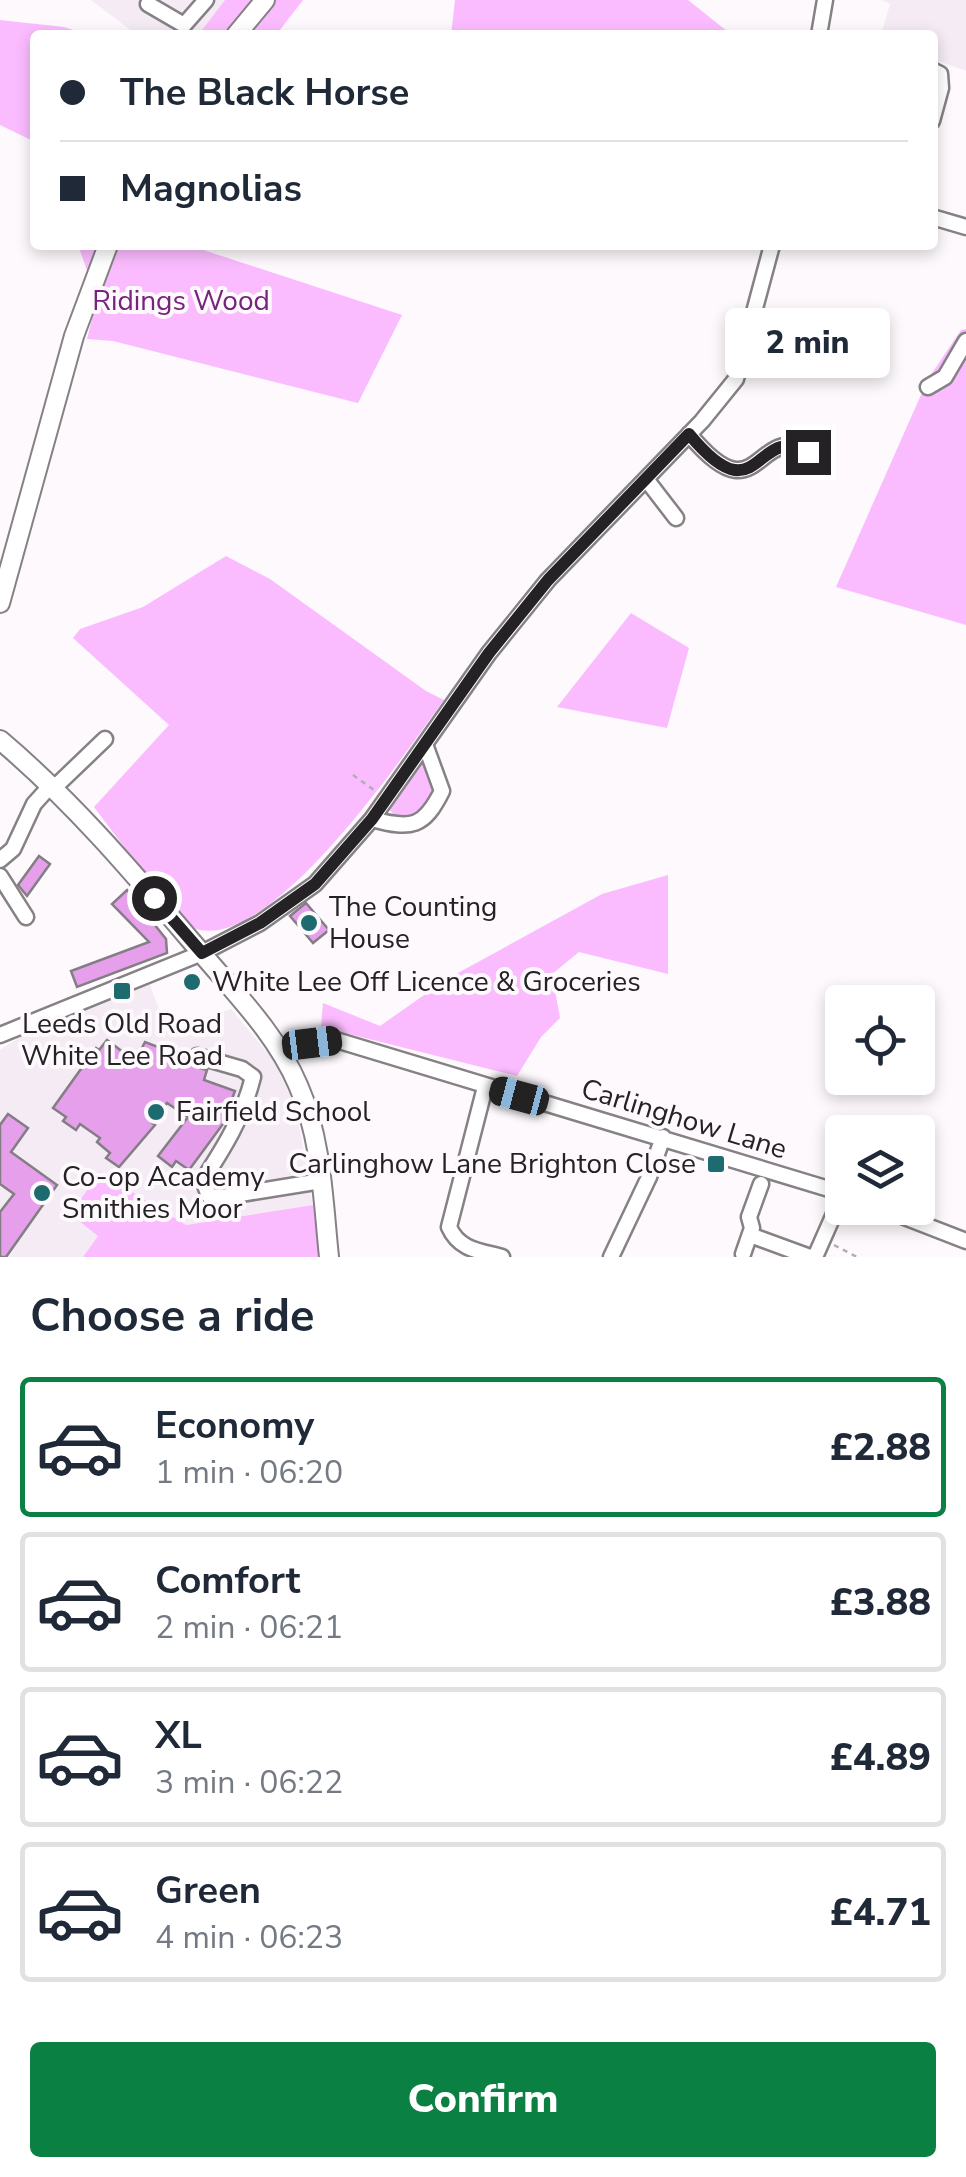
<!DOCTYPE html>
<html lang="en">
<head>
<meta charset="utf-8">
<style>
	:root { --surface:#fff; --page:#f6f6f7; --text:#1f2937; --muted:#747a83; --line:#e0e1e3; --accent:#0b8043 }
	body { margin:0; font-family:"Nunito Sans",sans-serif; background:var(--page); color:var(--text); height:100vh; display:flex; flex-direction:column; font-size:38px; white-space:nowrap }
	* { box-sizing:border-box; margin:0 }
	p { font-size:32px; color:var(--muted) }
	.icon { flex:none; width:55px; height:55px; fill:none; stroke:currentColor; stroke-width:2; stroke-linecap:round; stroke-linejoin:round }
	.map { position:relative; height:1257px; overflow:hidden }
	.panel { display:flex; flex-direction:column; background:var(--surface); flex:1 }
	.panel>* { flex:none }
	.hud { position:absolute; left:30px; top:30px; width:908px; height:220px; border-radius:10px; box-shadow:0 5px 15px #0003; display:grid; align-content:center; height:220px; padding:0 30px; background:var(--surface) }
	.controls { position:absolute; left:825px; top:985px; display:grid; gap:20px }
	.controls a { display:grid; place-items:center; width:110px; height:110px; border-radius:10px; background:var(--surface); box-shadow:0 5px 15px #0003; font-size:50px }
	.end { position:absolute; width:45px; height:45px; margin:-22px; border:12px solid #242224; background:#fff; box-shadow:0 0 0 5px #fff }
	.from { border-radius:50% }
	.bubble { position:absolute; height:70px; border-radius:10px; background:var(--surface); box-shadow:0 5px 15px #0003; font-size:32px; font-weight:800; line-height:70px; text-align:center }
	.car { position:absolute; width:30px; height:60px; margin:-30px -15px; border-radius:12px; box-shadow:0 0 8px 2px #0007; background:linear-gradient(#222 24%,#8ab4d8 0 40%,#222 0 76%,#8ab4d8 0 86%,#222 0) }
	.hud b { display:flex; align-items:center; gap:35px; height:95px; font-size:38px }
	.hud b+b { border-top:2px solid var(--line) }
	.hud i { width:25px; height:25px; background:var(--text) }
	ul { padding:0; list-style:none }
	li { display:flex; align-items:center; gap:30px; height:140px; margin:0 20px 15px; padding:0 10px; border:5px solid var(--line); border-radius:10px }
	li div { flex:1 }
	li b { display:block; font-size:38px }
	li em { font-style:normal; font-weight:800 }
	li.on { border-color:var(--accent) }
	li>.icon { width:90px; height:90px; stroke-width:1.5 }
	h2 { padding:0 30px; font-size:45px; line-height:120px }
	.cta { display:flex; gap:20px; margin-top:auto; padding:20px 30px }
	.cta a { flex:1; height:115px; border-radius:10px; background:var(--accent); color:#fff; font-size:40px; font-weight:800; line-height:115px; text-align:center }
	.map>svg:first-child { display:block }
	.built { fill:#f5ebf5 }
	.green { fill:#fbbcff }
	.building { fill:#e69feb; stroke:#827e83; stroke-width:2.5 }
	.lines { fill:none; stroke-linecap:round; stroke-linejoin:round }
	.minor-casing { stroke:#858185; stroke-width:19 }
	.major-casing { stroke:#858185; stroke-width:22 }
	.path { stroke:#b1adb1; stroke-width:2.5; stroke-dasharray:5 5; stroke-linecap:butt }
	.minor { stroke:#fff; stroke-width:14 }
	.major { stroke:#fff; stroke-width:18 }
	.route { stroke:#242224; stroke-width:12 }
	.poi-dot { fill:#1e6b6f; stroke:#fdf9fd; stroke-width:4 }
	.labels { text-anchor:middle; dominant-baseline:central; stroke-width:8; stroke-linejoin:round; paint-order:stroke }
	.park-label { font-size:28px; fill:#75237c; stroke:#fdf9fd }
	.poi-label { font-size:28px; fill:#242224; stroke:#fdf9fd; text-anchor:start }
	.street-label { font-size:28px; fill:#242224; stroke:#fdf9fd }
</style>
</head>
<body>
<div class="map">
<svg width="966" height="1257" viewBox="0 0 966 1257">
	<rect width="100%" height="100%" fill="#fdf9fd"/>
	<path class="built" d="M91,0H225L198,35H137Z
		M882,0H966V71L933,59L932,35H881L890,4Z
		M150,985L167,1031L231,1009L272,1058L290,1095L299,1125L313,1205L186,1225L100,1172L98,1236L83,1257H0V1050L43,1022Z"/>
	<path class="green" d="M225,0H303L276,35H198Z
		M455,0H688L732,35H451Z
		M0,20L64,27L88,35H35V142L0,125Z
		M78,245H188L402,315L358,403L113,341L87,339L97,299Z
		M966,329V625L836,587L928,379L961,330Z
		M226,556L270,579L426,691L444,700C408,748 258,975 184,923C177,917 170,906 165,899C141,869 117,838 94,807L169,725L73,638L80,629L143,607Z
		M631,613L689,648L667,728L557,707Z
		M422,761C433,773 434,787 429,803L408,817L395,816L389,809Z
		M668,875V974L579,952L552,974L560,1018L541,1037L517,1076L321,1027L323,1003L380,1026L447,979L602,894Z
		M100,1172L186,1225L313,1205L320,1257H83L98,1236L70,1214Z"/>
	<path class="building" d="M39,856L50,864L27,896L18,885Z
		M127,890L166,939L167,953L77,987L71,971L149,942L112,904Z
		M306,903L329,930L313,943L290,916Z
		M107,1040L135,1061L145,1042L187,1058L193,1066L207,1070L204,1080L235,1091L223,1124L189,1170L176,1161L172,1167L158,1156L188,1117L167,1103L152,1123L155,1125L119,1167L106,1158L110,1153L97,1142L100,1138L80,1124L76,1130L63,1121L66,1117L53,1108L96,1048L99,1050Z
		M8,1114L28,1128L11,1152L57,1185L6,1257H0V1212L14,1194L0,1184V1125Z"/>
	<g class="lines">
		<g class="minor-casing">
			<path id="minor" d="M148,4L184,25L206,0
				M819,35L825,0
				M932,70L940,74L941,88L932,121
				M932,217L966,227
				M928,387L945,377L966,341
				M689,434C760,520 755,421 808,452L820,446
				M646,479L676,518
				M55,787L105,739
				M372,819C412,830 424,827 442,791L426,747
				M0,860L13,849L34,804L52,784
				M0,876L26,917
				M0,1035L202,953L260,923L315,884L372,819L489,653L548,580L702,421L736,379L772,245
				M281,1054L312,1043L336,1040L842,1193
				M197,1056L242,1069L253,1077C243,1117 225,1146 203,1180L209,1196L222,1197L321,1181
				M485,1087L449,1227C459,1250 480,1251 502,1257
				M881,1208L966,1241
				M750,1235L810,1257
				M743,1254L752,1228L749,1217L761,1184
				M611,1257L649,1177L663,1137
				M815,1257L842,1196"/>
		</g>
		<g class="major-casing">
			<path id="major" d="M236,35L265,0
				M0,603L74,336L108,245
				M0,740C76,804 140,881 204,956C238,996 277,1036 298,1085C322,1139 323,1200 329,1257"/>
		</g>
		<path class="path" d="M353,775L374,790
			M834,1245L857,1257"/>
		<use href="#minor" class="minor"/>
		<use href="#major" class="major"/>
	</g>
	<g class="lines">
		<path class="route" d="M154,898L202,953L260,923L315,884L372,819L489,653L548,580L689,434C760,520 754,422 808,452"/>
	</g>
	<g class="poi-dot">
		<circle cx="309" cy="923" r="10"/>
		<circle cx="192" cy="982" r="10"/>
		<rect x="112" y="981" width="20" height="20" rx="5"/>
		<circle cx="156" cy="1112" r="10"/>
		<rect x="706" y="1154" width="20" height="20" rx="5"/>
		<circle cx="42" cy="1193" r="10"/>
	</g>
	<g class="labels">
		<g class="park-label">
			<text x="181" y="301">Ridings Wood</text>
		</g>
		<g class="poi-label">
			<text x="329" y="907">The Counting<tspan x="329" dy="32">House</tspan></text>
			<text x="212" y="982">White Lee Off Licence &amp; Groceries</text>
			<text x="122" y="1024" text-anchor="middle">Leeds Old Road<tspan x="122" dy="32">White Lee Road</tspan></text>
			<text x="176" y="1112">Fairfield School</text>
			<text x="696" y="1164" text-anchor="end">Carlinghow Lane Brighton Close</text>
			<text x="62" y="1177">Co-op Academy<tspan x="62" dy="32">Smithies Moor</tspan></text>
		</g>
		<g class="street-label">
			<text transform="translate(684 1119) rotate(17)">Carlinghow Lane</text>
		</g>
	</g>
</svg>
<div class="controls">
<a><svg class="icon" aria-label="locate" viewBox="0 0 24 24"><circle cx="12" cy="12" r="6"/><path d="M12 2v4M12 18v4M2 12h4M18 12h4"/></svg></a>
<a><svg class="icon" aria-label="layers" viewBox="0 0 24 24"><path d="M12 4l9 5-9 5-9-5zM3 14l9 5 9-5"/></svg></a>
</div>
<i class="end from" style="left:154px;top:898px"></i>
<i class="end" style="left:808px;top:452px"></i>
<div class="bubble" style="left:725px;top:308px;width:165px">2 min</div>
<i class="car" style="left:312px;top:1043px;rotate:83deg"></i>
<i class="car" style="left:519px;top:1096px;rotate:285deg"></i>
<div class="hud">
<b><i class="from"></i>The Black Horse</b>
<b><i></i>Magnolias</b>
</div>
</div>
<section class="panel">
<h2>Choose a ride</h2>
<ul>
<li class="on"><svg class="icon" aria-label="car" viewBox="0 0 24 24"><path d="M5 17H2v-5l4-1 3-4h7l3 4 3 1v5h-3M9 17h6M6 11h13"/><circle cx="7" cy="17" r="2"/><circle cx="17" cy="17" r="2"/></svg><div><b>Economy</b><p>1 min · 06:20</p></div><em>£2.88</em></li>
<li><svg class="icon" aria-label="car" viewBox="0 0 24 24"><path d="M5 17H2v-5l4-1 3-4h7l3 4 3 1v5h-3M9 17h6M6 11h13"/><circle cx="7" cy="17" r="2"/><circle cx="17" cy="17" r="2"/></svg><div><b>Comfort</b><p>2 min · 06:21</p></div><em>£3.88</em></li>
<li><svg class="icon" aria-label="car" viewBox="0 0 24 24"><path d="M5 17H2v-5l4-1 3-4h7l3 4 3 1v5h-3M9 17h6M6 11h13"/><circle cx="7" cy="17" r="2"/><circle cx="17" cy="17" r="2"/></svg><div><b>XL</b><p>3 min · 06:22</p></div><em>£4.89</em></li>
<li><svg class="icon" aria-label="car" viewBox="0 0 24 24"><path d="M5 17H2v-5l4-1 3-4h7l3 4 3 1v5h-3M9 17h6M6 11h13"/><circle cx="7" cy="17" r="2"/><circle cx="17" cy="17" r="2"/></svg><div><b>Green</b><p>4 min · 06:23</p></div><em>£4.71</em></li>
</ul>
<div class="cta"><a>Confirm</a></div>
</section>
</body>
</html>
